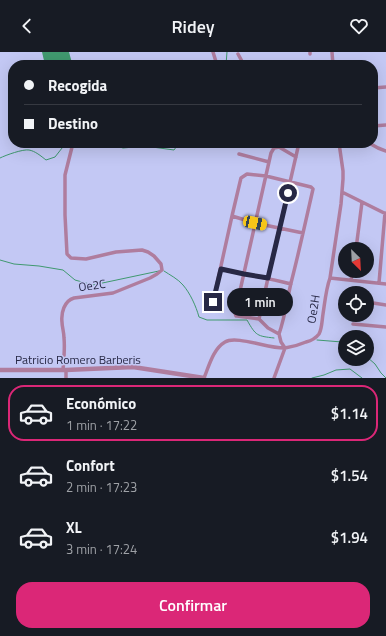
<!DOCTYPE html>
<html lang="es">
<head>
<meta charset="utf-8">
<style>
	:root { --surface:#171b24; --page:#242831; --text:#f1f3f6; --muted:#9ea1a6; --line:#363941; --accent:#db2777 }
	body { margin:0; font-family:"Titillium Web",sans-serif; background:var(--page); color:var(--text); height:100vh; display:flex; flex-direction:column; font-size:15px; white-space:nowrap }
	* { box-sizing:border-box; margin:0 }
	p { font-size:13px; color:var(--muted) }
	.icon { flex:none; width:22px; height:22px; fill:none; stroke:currentColor; stroke-width:2; stroke-linecap:round; stroke-linejoin:round }
	.map { position:relative; height:326px; overflow:hidden }
	.side { display:flex; flex-direction:column; background:var(--surface); flex:1 }
	.side>* { flex:none }
	.guide { position:absolute; left:8px; top:8px; width:370px; height:88px; border-radius:16px; box-shadow:0 4px 16px #0002; display:grid; align-content:center; height:88px; padding:0 16px; background:var(--surface) }
	.needle { width:26px; rotate:156deg }
	.tools { position:absolute; left:338px; top:190px; display:grid; gap:8px }
	.tools a { display:grid; place-items:center; width:36px; height:36px; border-radius:50%; background:var(--surface); box-shadow:0 4px 16px #0002; font-size:20px }
	.end { position:absolute; width:18px; height:18px; margin:-9px; border:5px solid #272845; background:#fff; box-shadow:0 0 0 2px #fff }
	.from { border-radius:50% }
	.bubble { position:absolute; height:28px; border-radius:14px; background:var(--surface); box-shadow:0 4px 16px #0002; font-size:13px; font-weight:600; line-height:28px; text-align:center }
	.car { position:absolute; width:12px; height:24px; margin:-12px -6px; border-radius:5px; box-shadow:0 0 3px 1px #0007; background:linear-gradient(#f5c518 24%,#345 0 40%,#f5c518 0 76%,#345 0 86%,#f5c518 0) }
	.guide b { display:flex; align-items:center; gap:14px; height:38px; font-size:15px }
	.guide b+b { border-top:1px solid var(--line) }
	.guide i { width:10px; height:10px; background:var(--text) }
	ul { padding:7px 0 0; list-style:none }
	li { display:flex; align-items:center; gap:12px; height:56px; margin:0 8px 6px; padding:0 8px; border:2px solid transparent; border-radius:16px }
	li div { flex:1 }
	li b { display:block; font-size:15px }
	li em { font-style:normal; font-weight:600 }
	li.current { border-color:var(--accent) }
	li>.icon { width:36px; height:36px; stroke-width:1.5 }
	.button { display:flex; gap:8px; margin-top:auto; padding:8px 16px }
	.button a { flex:1; height:46px; border-radius:16px; background:var(--accent); color:#fff; font-size:16px; font-weight:600; line-height:46px; text-align:center }
	header { display:flex; justify-content:space-between; align-items:center; height:52px; padding:0 16px; background:var(--surface); font-size:18px; font-weight:600 }
	.map>svg:first-child { display:block }
	.water { fill:#40996f }
	.lines { fill:none; stroke-linecap:round; stroke-linejoin:round }
	.stream { stroke:#40996f; stroke-width:1 }
	.minor { stroke:#af7d9e; stroke-width:3.5 }
	.tertiary { stroke:#af7d9e; stroke-width:4.5 }
	.route { stroke:#272845; stroke-width:5 }
	.labels { text-anchor:middle; dominant-baseline:central; stroke-width:3; stroke-linejoin:round; paint-order:stroke }
	.street-label { font-size:12px; fill:#272845; stroke:#c3c8f4 }
</style>
</head>
<body>
<header><svg class="icon" aria-label="back" viewBox="0 0 24 24"><path d="M15 5l-7 7 7 7"/></svg>Ridey<svg class="icon" aria-label="heart" viewBox="0 0 24 24"><path d="M12 20l-8-8c-3-5 5-10 8-4 3-6 11-1 8 4z"/></svg></header>
<div class="map">
<svg width="386" height="326" viewBox="0 0 386 326">
	<rect width="100%" height="100%" fill="#c3c8f4"/>
	<path class="water" d="M42,0H69L72,11L56,13H45Z"/>
	<g class="lines">
		<path class="stream" d="M226,13L227,0
			M107,91L123,96L145,94L174,98L179,91
			M0,106C6,103 23,97 29,98C35,99 41,104 46,108L55,105L66,91
			M0,208L14,212L39,214L63,218L75,228L93,233L159,219
			M164,219C170,223 178,227 183,233C190,241 196,254 199,265L207,268H247C256,284 257,284 274,286
			M317,288L342,290L345,291
			M367,305L375,312L381,321L386,326
			M312,326L324,323L336,318L350,317L362,326"/>
		<path class="minor" d="M213,0L217,13
			M310,0V2
			M332,0L333,13
			M238,2L244,13
			M318,10V13
			M373,36L386,35
			M373,74L386,73
			M369,91L378,96L386,99
			M239,102L269,110
			M342,140L386,162
			M356,197L362,150
			M221,217C244,222 268,226 291,232
			M330,226L386,232
			M351,228L353,219
			M379,231L385,161
			M341,247L345,248
			M213,250L232,164
			M367,250L386,253
			M259,267L237,264H236L235,261L271,101L274,96L279,95L296,105
			M353,272L386,275
			M279,282C285,265 287,248 291,231C299,200 306,168 313,137L311,135L266,124L247,122L241,126L240,130L232,164L255,171L303,181
			M63,318C64,307 65,296 64,286C64,280 62,275 62,270C61,261 64,249 74,246L113,241L150,226L157,222L162,218L161,212L154,204L148,200L142,198L116,200L86,207L71,206L67,202L65,163V123L73,91
			M66,326V318
			M204,326C209,314 213,297 225,290C236,283 270,297 285,296C292,295 299,293 306,290C310,289 316,286 319,282C322,277 322,268 323,262C325,249 326,237 330,226L341,152L343,127V119L339,91
			M274,326L285,296L281,290L279,282L268,276L259,267L268,226L299,91"/>
		<path class="tertiary" d="M0,318H66L133,315L204,326"/>
	</g>
	<g class="lines">
		<path class="route" d="M213,250L221,217L244,222L268,226L288,141"/>
	</g>
	<g class="labels">
		<g class="street-label">
			<text transform="translate(92 233) rotate(-7)">Oe2C</text>
			<text transform="translate(313 257) rotate(-81)">Oe2H</text>
			<text x="78" y="307">Patricio Romero Barberis</text>
		</g>
	</g>
</svg>
<div class="tools">
<a><svg class="needle" viewBox="-14 -14 28 28"><path d="M0-13l5 13h-10z" fill="#e53935"/><path d="M0 13l5-13h-10z" fill="#9ea1a6"/></svg></a>
<a><svg class="icon" aria-label="locate" viewBox="0 0 24 24"><circle cx="12" cy="12" r="6"/><path d="M12 2v4M12 18v4M2 12h4M18 12h4"/></svg></a>
<a><svg class="icon" aria-label="layers" viewBox="0 0 24 24"><path d="M12 4l9 5-9 5-9-5zM3 14l9 5 9-5"/></svg></a>
</div>
<i class="end from" style="left:288px;top:141px"></i>
<i class="end" style="left:213px;top:250px"></i>
<div class="bubble" style="left:227px;top:236px;width:66px">1 min</div>
<i class="car" style="left:255px;top:171px;rotate:102deg"></i>
<div class="guide">
<b><i class="from"></i>Recogida</b>
<b><i></i>Destino</b>
</div>
</div>
<section class="side">
<ul>
<li class="current"><svg class="icon" aria-label="car" viewBox="0 0 24 24"><path d="M5 17H2v-5l4-1 3-4h7l3 4 3 1v5h-3M9 17h6M6 11h13"/><circle cx="7" cy="17" r="2"/><circle cx="17" cy="17" r="2"/></svg><div><b>Económico</b><p>1 min · 17:22</p></div><em>$1.14</em></li>
<li><svg class="icon" aria-label="car" viewBox="0 0 24 24"><path d="M5 17H2v-5l4-1 3-4h7l3 4 3 1v5h-3M9 17h6M6 11h13"/><circle cx="7" cy="17" r="2"/><circle cx="17" cy="17" r="2"/></svg><div><b>Confort</b><p>2 min · 17:23</p></div><em>$1.54</em></li>
<li><svg class="icon" aria-label="car" viewBox="0 0 24 24"><path d="M5 17H2v-5l4-1 3-4h7l3 4 3 1v5h-3M9 17h6M6 11h13"/><circle cx="7" cy="17" r="2"/><circle cx="17" cy="17" r="2"/></svg><div><b>XL</b><p>3 min · 17:24</p></div><em>$1.94</em></li>
</ul>
<div class="button"><a>Confirmar</a></div>
</section>
</body>
</html>
